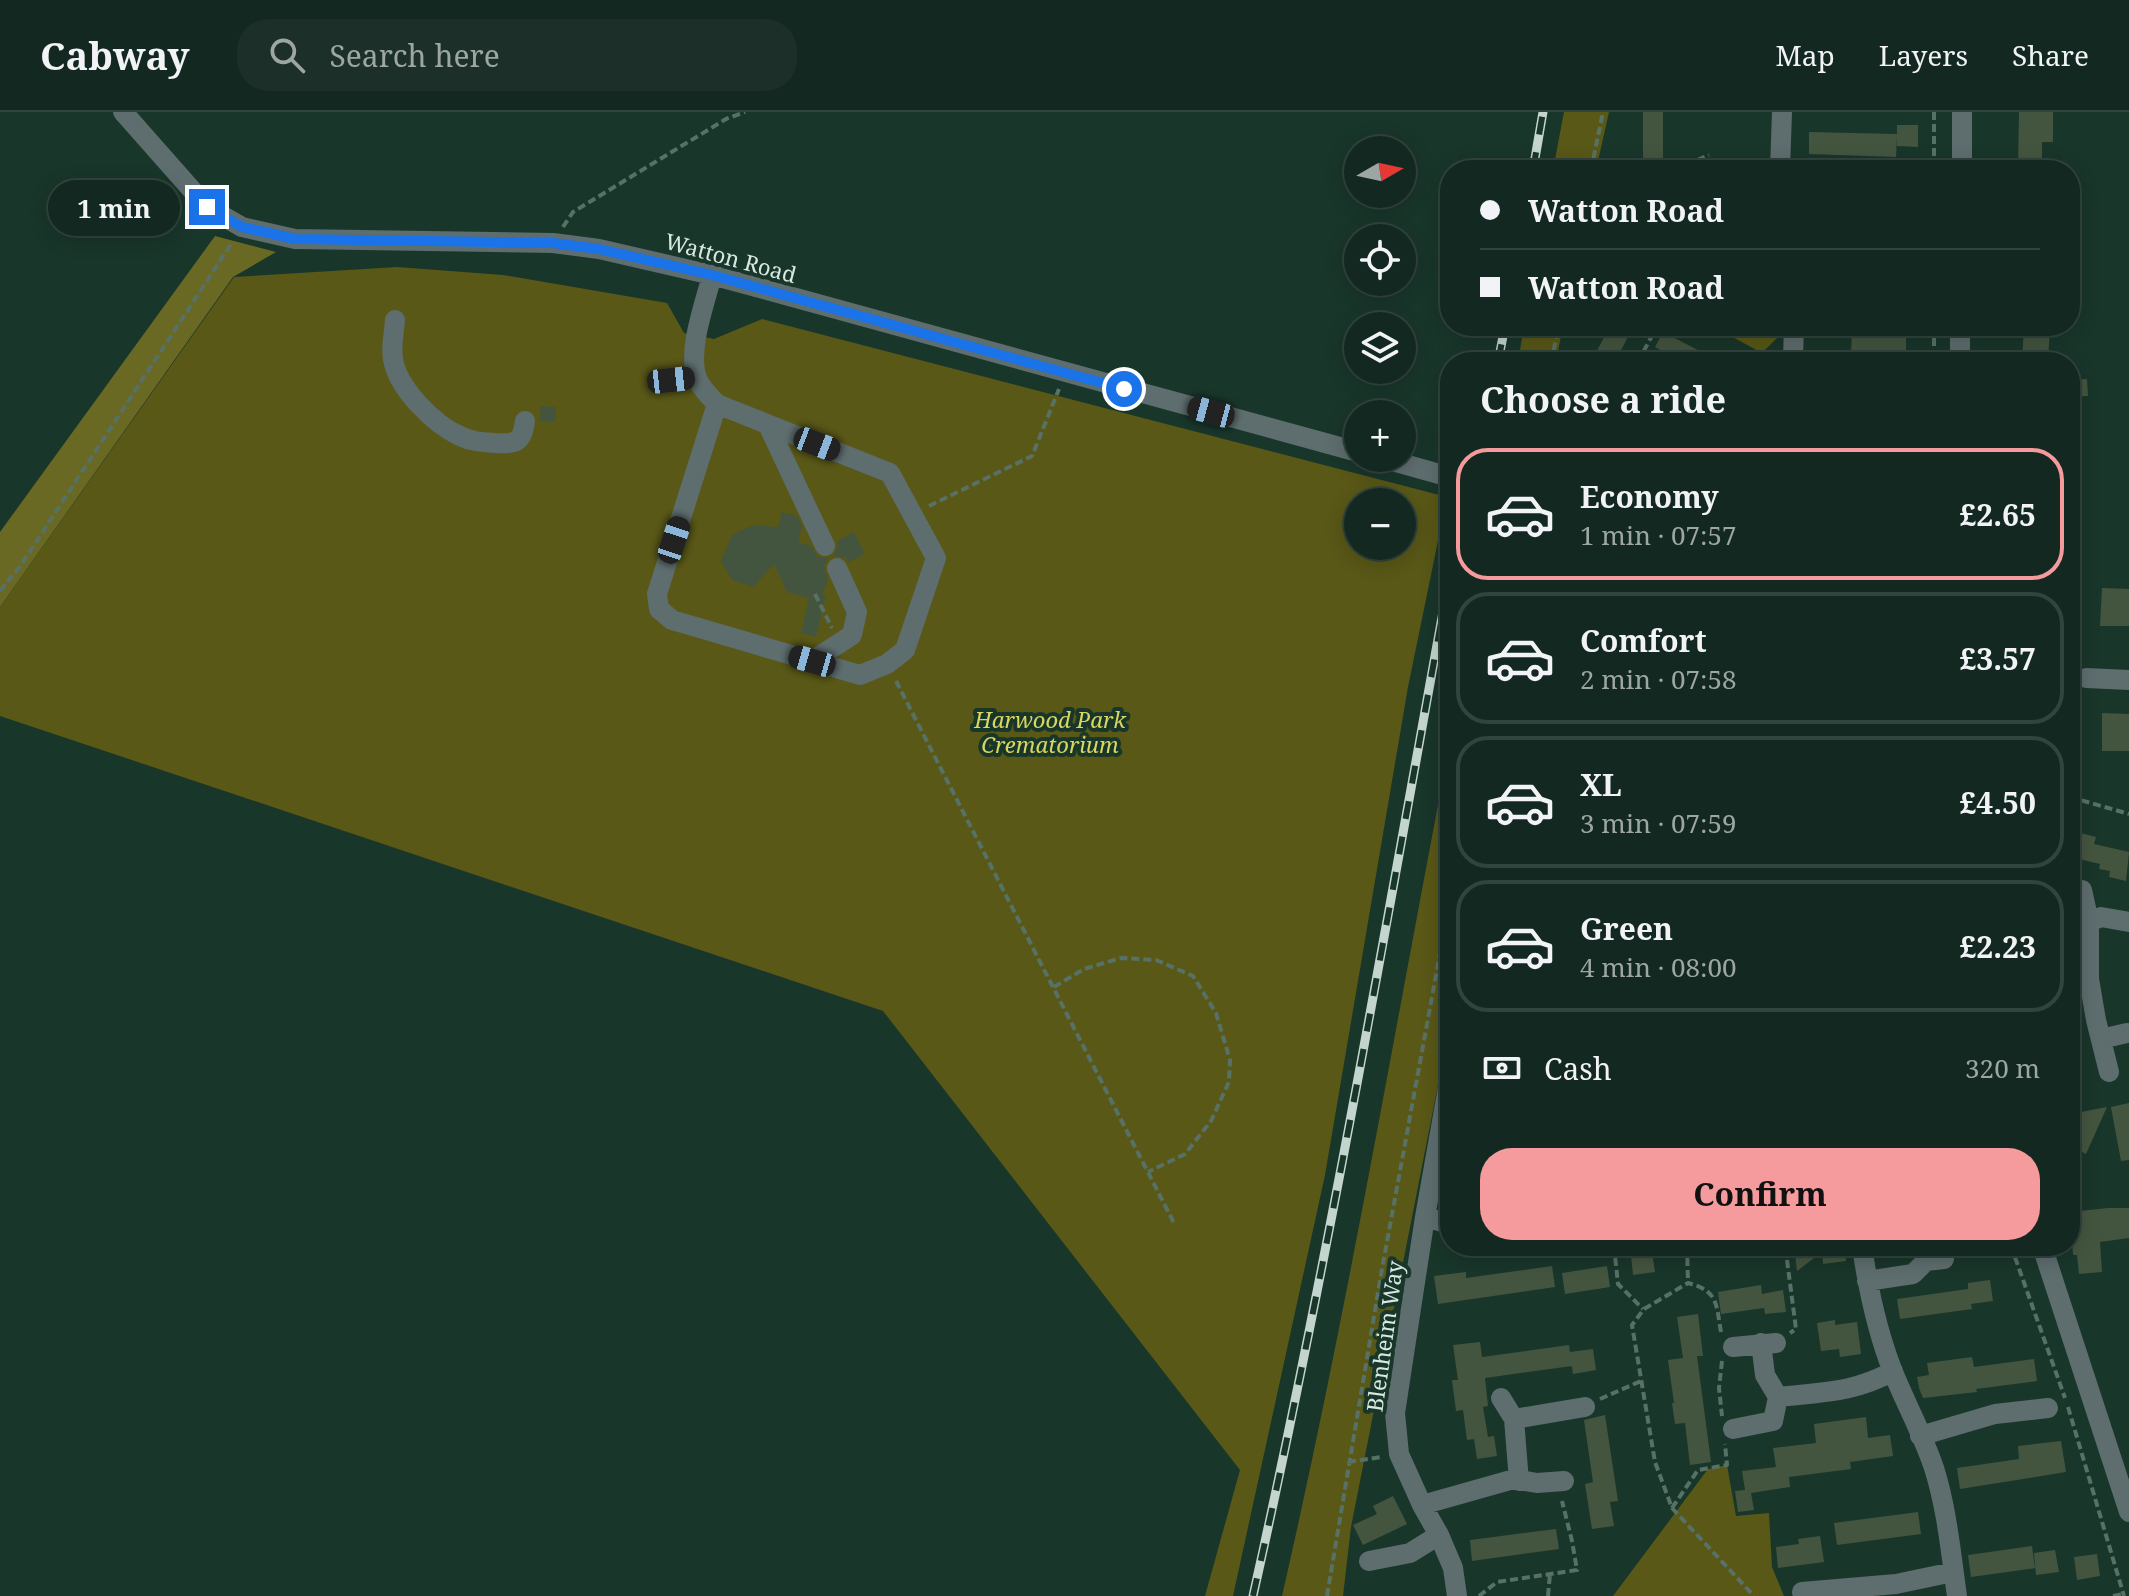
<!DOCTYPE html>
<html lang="en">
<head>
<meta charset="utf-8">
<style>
	:root { --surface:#132820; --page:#1c3029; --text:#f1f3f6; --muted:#9da6a5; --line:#32443e; --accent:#f59b9d }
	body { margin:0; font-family:"Noto Serif",serif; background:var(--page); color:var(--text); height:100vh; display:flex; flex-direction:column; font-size:30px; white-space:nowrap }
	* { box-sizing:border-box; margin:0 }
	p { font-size:26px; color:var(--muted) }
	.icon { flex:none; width:44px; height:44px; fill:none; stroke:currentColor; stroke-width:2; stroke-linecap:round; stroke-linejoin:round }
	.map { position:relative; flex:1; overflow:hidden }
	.details { position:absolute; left:1440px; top:240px; width:640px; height:904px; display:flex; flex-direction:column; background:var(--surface); border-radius:32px; box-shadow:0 4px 20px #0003,0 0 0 2px var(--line) }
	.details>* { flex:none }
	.top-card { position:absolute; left:1440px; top:48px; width:640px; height:176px; border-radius:32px; box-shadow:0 4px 20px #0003,0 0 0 2px var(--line); display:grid; align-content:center; height:176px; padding:0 40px; background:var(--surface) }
	.needle { width:52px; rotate:81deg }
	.fabs { position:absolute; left:1344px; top:24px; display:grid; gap:16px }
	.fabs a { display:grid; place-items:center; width:72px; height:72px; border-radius:50%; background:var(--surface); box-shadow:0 4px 20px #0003,0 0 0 2px var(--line); font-size:40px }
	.end { position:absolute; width:36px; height:36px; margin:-18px; border:10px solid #1a73e8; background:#fff; box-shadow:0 0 0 4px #fff }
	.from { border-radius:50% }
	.bubble { position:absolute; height:56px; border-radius:28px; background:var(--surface); box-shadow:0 4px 20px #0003,0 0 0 2px var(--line); font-size:26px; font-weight:700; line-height:56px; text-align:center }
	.car { position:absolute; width:24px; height:48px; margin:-24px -12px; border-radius:10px; box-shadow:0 0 6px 2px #0007; background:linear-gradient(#222 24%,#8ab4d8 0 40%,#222 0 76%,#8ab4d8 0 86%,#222 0) }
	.top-card b { display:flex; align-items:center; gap:28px; height:76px; font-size:30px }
	.top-card b+b { border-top:2px solid var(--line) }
	.top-card i { width:20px; height:20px; background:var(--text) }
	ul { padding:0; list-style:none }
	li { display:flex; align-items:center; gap:24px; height:132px; margin:0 16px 12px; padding:0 24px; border:4px solid var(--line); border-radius:32px }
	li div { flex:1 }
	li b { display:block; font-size:30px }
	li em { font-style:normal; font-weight:700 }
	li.selected { border-color:var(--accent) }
	li>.icon { width:72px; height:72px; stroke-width:1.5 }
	h2 { padding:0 40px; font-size:36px; line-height:96px }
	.pay { display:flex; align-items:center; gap:20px; height:88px; padding:0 40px; font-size:30px }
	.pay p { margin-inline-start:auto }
	.action { display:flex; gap:16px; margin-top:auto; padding:16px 40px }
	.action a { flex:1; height:92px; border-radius:32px; background:var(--accent); color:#111; font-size:32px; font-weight:700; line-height:92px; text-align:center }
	header { display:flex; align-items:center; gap:48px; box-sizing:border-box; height:112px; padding:0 40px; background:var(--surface); border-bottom:2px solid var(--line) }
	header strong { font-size:38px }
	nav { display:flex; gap:44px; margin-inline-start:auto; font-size:28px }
	.search { width:560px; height:72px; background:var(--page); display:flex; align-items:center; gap:20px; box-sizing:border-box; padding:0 28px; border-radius:32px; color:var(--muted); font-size:30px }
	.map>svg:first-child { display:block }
	.green { fill:#595817; fill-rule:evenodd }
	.forest { fill:#6a6924 }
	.building { fill:#44553f }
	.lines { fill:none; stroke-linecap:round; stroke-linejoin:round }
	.path { stroke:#587167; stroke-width:4; stroke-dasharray:8 4; stroke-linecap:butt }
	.minor { stroke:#5e6d6e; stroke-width:20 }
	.rail-casing { stroke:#c3d5ce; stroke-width:9 }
	.rail { stroke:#19362b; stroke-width:6; stroke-dasharray:18; stroke-linecap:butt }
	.route { stroke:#1a73e8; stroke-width:10 }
	.labels { text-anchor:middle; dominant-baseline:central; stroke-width:8; stroke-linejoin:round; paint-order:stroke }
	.street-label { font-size:22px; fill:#d8e9e2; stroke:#19362b }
	.park-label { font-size:22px; font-style:italic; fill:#d9d75e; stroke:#19362b }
</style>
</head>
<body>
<header>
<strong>Cabway</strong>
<div class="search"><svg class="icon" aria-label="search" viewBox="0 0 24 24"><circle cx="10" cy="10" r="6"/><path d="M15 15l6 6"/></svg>Search here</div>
<nav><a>Map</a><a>Layers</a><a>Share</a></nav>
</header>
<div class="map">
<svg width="2129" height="1484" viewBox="0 0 2129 1484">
	<rect width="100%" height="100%" fill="#19362b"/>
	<path class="green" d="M1564,0H1609L1596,58H1553Z
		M397,155L503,163L667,191L684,221L714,227L762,207L1447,385L1408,575L1325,1063L1233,1484H1205L1240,1358L883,899L0,604V495L234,165ZM1358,390H1402V434H1358Z
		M1524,214H1563L1556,250H1518Z
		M1712,214H1780L1778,225L1762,241Z
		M1450,630V912L1351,1415L1343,1484H1282C1347,1201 1395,915 1450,630Z
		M1727,1353L1736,1404L1769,1401L1772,1455L1784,1484H1613L1708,1357Z"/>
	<path class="forest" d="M215,124L276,140L233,165L0,495V420Z"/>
	<path class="building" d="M1643,0H1663V58H1643Z
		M2019,0H2053V30H2042V58H2018Z
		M1897,13H1918V35L1897,34V24L1896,45L1809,42V20L1897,22Z
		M1610,214H1621L1631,219L1615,250H1591Z
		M2024,214H2050L2048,250H2022Z
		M1852,216L1906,217V241H1890V250H1872V242H1851Z
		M1663,220L1692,235L1720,250H1673L1662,244L1664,240L1655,235Z
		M2087,267L2088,284L2070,285V268Z
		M541,294L556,295L555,310L540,309Z
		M782,400L797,404L802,415L798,430L811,434L818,445L829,446L824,454L828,467L822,483L826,484L816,525L801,521L809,486L787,480L774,452L753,475L732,468L721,449L732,423L753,413L778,415Z
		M854,420L865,442L849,450L844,445L833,444L838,436L837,429Z
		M2102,476L2129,477V514H2100Z
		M2102,601L2129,602V639H2102Z
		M2073,719L2096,725L2094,732L2129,740L2126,769L2109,765L2110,759L2099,757L2100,752L2070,745Z
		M2129,991V1048L2121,1049L2111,995Z
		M2107,995L2086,1042L2070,1034V1002Z
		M2108,1096H2129V1126L2100,1130L2102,1160L2079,1162L2077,1143H2073L2070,1100Z
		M1630,1134H1651L1655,1160L1633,1163Z
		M1794,1134H1844L1846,1149L1823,1152L1822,1140L1797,1159Z
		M1552,1154L1555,1175L1438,1192L1434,1164L1466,1160V1166Z
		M1607,1154L1610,1175L1565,1182L1562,1161Z
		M1990,1168L1993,1189L1971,1192L1972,1197L1900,1207L1897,1187L1968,1177V1171Z
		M1761,1173L1762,1182L1783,1178L1786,1200L1765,1202L1764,1196L1721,1202L1718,1180Z
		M1698,1202L1703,1244H1697L1711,1350L1690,1353L1685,1311L1675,1312L1672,1291H1674L1668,1248L1690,1245L1683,1246L1677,1205Z
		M1835,1208V1213L1857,1210L1861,1242L1840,1245L1839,1237L1821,1239L1817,1211Z
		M1480,1230L1482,1245L1569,1233L1572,1254L1485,1266L1488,1294L1483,1295L1488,1325L1467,1328L1463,1298L1456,1299L1452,1268H1458L1453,1233Z
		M1593,1237L1596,1258L1573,1262L1570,1240Z
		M1972,1245L1974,1255L2034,1247L2037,1269L1976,1277L1977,1280L1923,1286L1919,1276L1917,1265L1929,1263L1927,1251Z
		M1605,1303L1618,1389L1610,1390L1614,1414L1592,1417L1585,1372L1593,1370L1584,1308Z
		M1866,1305L1868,1326L1890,1323L1893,1344L1850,1350L1851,1357L1789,1365L1790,1375L1751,1381L1754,1398L1738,1400L1735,1379L1745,1378L1742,1359L1776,1355L1773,1336L1816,1331L1814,1312Z
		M1494,1324L1497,1344L1477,1347L1474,1327Z
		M2061,1329L2066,1360L1960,1377L1957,1356L2019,1347L2018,1334Z
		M1393,1384L1407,1412L1363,1433L1353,1413L1377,1402L1373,1394Z
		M1918,1400L1921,1422L1837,1433L1834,1411Z
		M1556,1417L1559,1437L1472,1449L1470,1428Z
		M1820,1424L1824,1450L1778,1456L1776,1435L1799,1432L1798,1427Z
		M2032,1434L2035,1456L1971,1465L1968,1443Z
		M2055,1438L2059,1460L2036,1463L2034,1441Z
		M2097,1442L2100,1464L2077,1468L2074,1445Z"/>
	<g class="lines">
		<path class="path" d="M1934,0V58
			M1591,58L1603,0
			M1692,58L1695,49L1709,43
			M563,115L573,100L726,7L745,0
			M1934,214V250
			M1551,250L1559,214
			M1638,250L1657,214
			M929,394L1032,344L1059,277
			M0,479L21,453L231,132
			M815,482L832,516
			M896,569L1175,1113
			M2070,589H2076L2079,582
			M2070,685L2129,702
			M1054,875L1084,857L1121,846L1156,848L1193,864L1216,901L1230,948L1229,970L1211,1009L1185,1042L1148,1060
			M1562,1134H1568
			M1614,1134L1618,1172L1643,1197
			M1687,1134L1688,1171
			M2011,1134L2065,1286
			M1787,1148L1796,1217L1790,1221
			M1721,1220C1716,1193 1719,1179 1688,1171L1644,1197L1632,1213L1655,1350L1672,1396L1754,1484
			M1722,1249L1719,1276L1722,1304
			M1600,1287L1641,1269
			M2068,1295L2124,1484
			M1348,1350L1381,1345
			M1672,1396L1698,1358L1727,1353L1725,1332
			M1327,1484L1382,1157L1450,787
			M1479,1484L1497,1470L1577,1458L1572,1429L1562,1389
			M1548,1484L1550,1462
			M2113,1484L2124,1482"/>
		<path class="minor" d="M123,0L207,95L242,115L295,127L553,131L599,137L712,163L1358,340
			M1780,58L1782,0
			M1962,58V0
			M712,163C705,192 687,238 697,266C701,276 709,284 717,292L890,361L936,446L905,538L887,552L860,563L672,508L659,497L657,482L717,292
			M395,208C394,222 390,238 394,252C401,279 435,313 460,324C472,330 483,330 496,331C517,332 522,330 525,309
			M1794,214L1793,246L1795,250
			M1960,250V214
			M671,268L697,265
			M768,313L825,434
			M1382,346L1450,365
			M812,549L852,523L857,500L837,456
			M2086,566L2129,568
			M2082,778L2089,810
			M2101,927L2127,921
			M2109,960L2096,908L2089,867V810L2101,805L2129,810
			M1450,964L1425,1105L1395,1301L1399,1342L1422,1393L1439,1423L1453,1456L1457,1484
			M1425,1105L1450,1112
			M1862,1134C1868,1177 1877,1219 1893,1260C1906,1292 1923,1323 1934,1356C1947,1397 1951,1442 1957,1484
			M2042,1134L2129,1400
			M1867,1169L1913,1162L1926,1149L1944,1147
			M1733,1235L1776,1231
			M1778,1285C1821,1280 1854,1281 1893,1259
			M1501,1286L1514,1307
			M1733,1317L1773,1309L1778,1285L1765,1263L1761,1231
			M1920,1324L1995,1302L2048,1296
			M1519,1369L1514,1307L1585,1295
			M1422,1393L1514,1367L1537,1371L1564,1369
			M1369,1449L1410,1441L1439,1423
			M1802,1480L1896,1472L1953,1460"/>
		<g class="rail-casing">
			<path id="rail" d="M1533,58L1543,0
				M1498,250L1505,214
				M1253,1484C1329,1145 1388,802 1450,461"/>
		</g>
		<use href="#rail" class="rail"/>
	</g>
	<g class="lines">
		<path class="route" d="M207,95L242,115L295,127L553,131L599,137L712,163L1124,277"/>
	</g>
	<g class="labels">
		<g class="street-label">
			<text transform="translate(731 145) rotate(15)">Watton Road</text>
			<text transform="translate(1384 1224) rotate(-82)">Blenheim Way</text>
		</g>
		<g class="park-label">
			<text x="1050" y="607">Harwood Park<tspan x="1050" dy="25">Crematorium</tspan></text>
		</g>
	</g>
</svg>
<div class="fabs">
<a><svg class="needle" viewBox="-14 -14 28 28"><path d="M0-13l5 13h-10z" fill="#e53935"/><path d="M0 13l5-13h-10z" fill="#9da6a5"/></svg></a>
<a><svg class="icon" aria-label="locate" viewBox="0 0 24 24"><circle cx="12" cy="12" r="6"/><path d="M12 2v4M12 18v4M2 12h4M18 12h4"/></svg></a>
<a><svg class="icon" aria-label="layers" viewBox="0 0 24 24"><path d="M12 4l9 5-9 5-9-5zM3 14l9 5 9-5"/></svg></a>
<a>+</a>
<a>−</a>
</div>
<i class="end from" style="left:1124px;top:277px"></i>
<i class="end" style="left:207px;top:95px"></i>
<div class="bubble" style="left:48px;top:68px;width:132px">1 min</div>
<i class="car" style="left:671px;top:268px;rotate:84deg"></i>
<i class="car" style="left:1211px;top:300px;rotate:285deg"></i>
<i class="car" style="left:817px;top:332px;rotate:111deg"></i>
<i class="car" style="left:674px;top:428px;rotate:18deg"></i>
<i class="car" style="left:812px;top:549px;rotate:286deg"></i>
<div class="top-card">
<b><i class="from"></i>Watton Road</b>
<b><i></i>Watton Road</b>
</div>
<section class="details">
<h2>Choose a ride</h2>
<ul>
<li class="selected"><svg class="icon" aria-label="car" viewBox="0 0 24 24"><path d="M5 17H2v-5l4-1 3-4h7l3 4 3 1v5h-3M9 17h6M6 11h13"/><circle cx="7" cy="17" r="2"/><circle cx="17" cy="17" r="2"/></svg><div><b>Economy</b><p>1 min · 07:57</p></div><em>£2.65</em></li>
<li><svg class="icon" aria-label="car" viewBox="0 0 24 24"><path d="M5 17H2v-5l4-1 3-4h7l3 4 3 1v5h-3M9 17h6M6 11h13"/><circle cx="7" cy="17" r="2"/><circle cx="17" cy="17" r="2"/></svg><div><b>Comfort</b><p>2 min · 07:58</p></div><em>£3.57</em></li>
<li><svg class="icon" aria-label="car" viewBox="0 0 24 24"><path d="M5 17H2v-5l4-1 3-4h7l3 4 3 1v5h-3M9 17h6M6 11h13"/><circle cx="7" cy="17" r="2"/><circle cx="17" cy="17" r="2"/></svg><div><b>XL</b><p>3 min · 07:59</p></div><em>£4.50</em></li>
<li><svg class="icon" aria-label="car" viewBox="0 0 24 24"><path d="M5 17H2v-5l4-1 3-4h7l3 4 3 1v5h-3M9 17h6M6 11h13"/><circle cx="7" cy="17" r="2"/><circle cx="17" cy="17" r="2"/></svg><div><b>Green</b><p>4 min · 08:00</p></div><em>£2.23</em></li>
</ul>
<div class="pay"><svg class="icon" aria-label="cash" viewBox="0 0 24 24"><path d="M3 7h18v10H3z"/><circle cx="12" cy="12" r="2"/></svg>Cash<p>320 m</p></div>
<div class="action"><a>Confirm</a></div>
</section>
</div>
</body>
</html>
